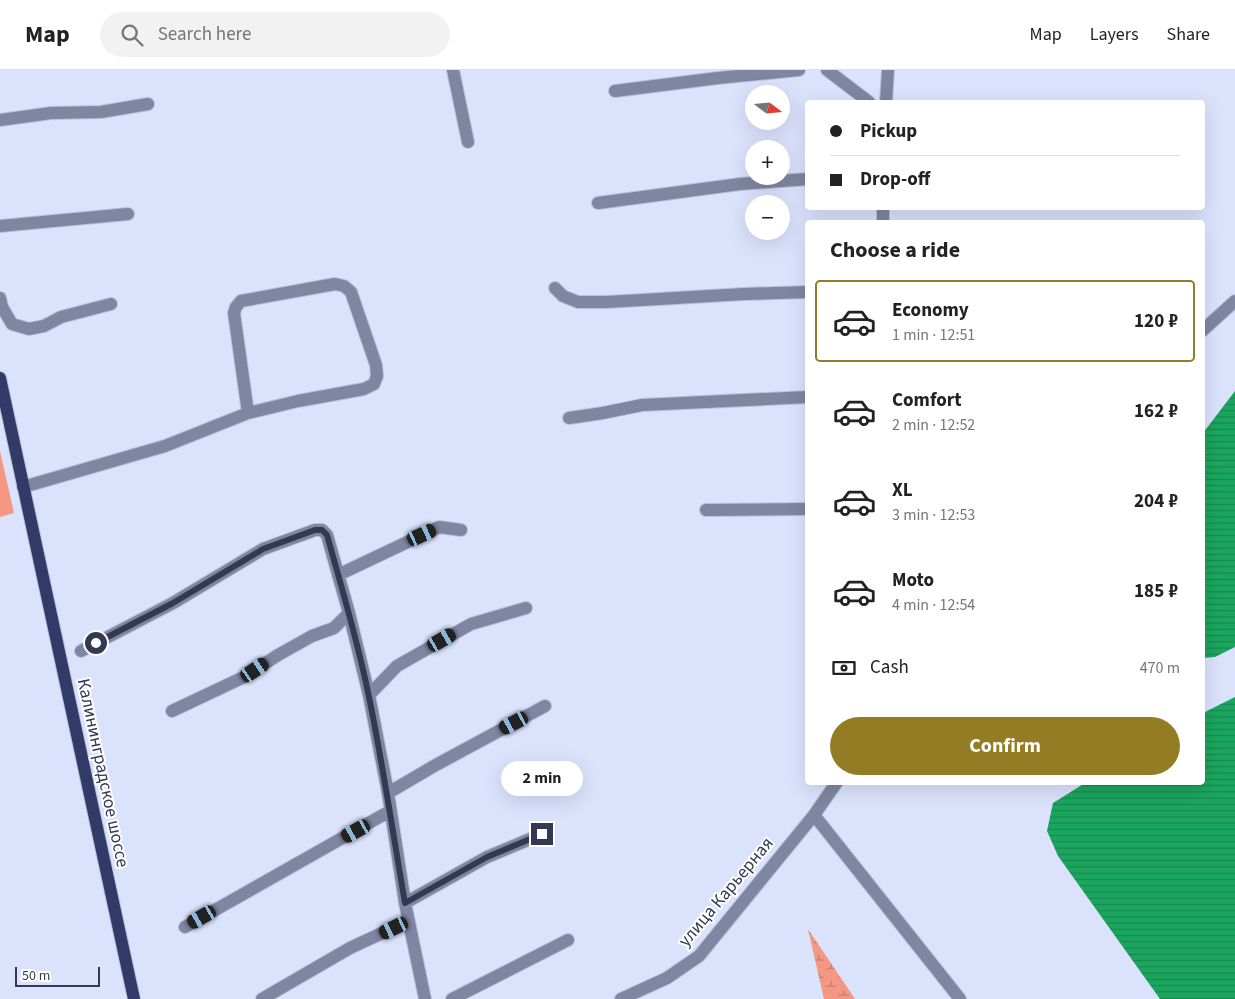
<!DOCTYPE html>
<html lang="en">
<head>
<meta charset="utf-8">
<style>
	:root { --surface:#fff; --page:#f2f2f2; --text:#222; --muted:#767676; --line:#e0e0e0; --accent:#937c23 }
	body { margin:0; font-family:"Source Sans 3",sans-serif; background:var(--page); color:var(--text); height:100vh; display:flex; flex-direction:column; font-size:19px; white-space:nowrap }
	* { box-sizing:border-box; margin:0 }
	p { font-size:16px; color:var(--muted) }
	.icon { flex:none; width:28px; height:28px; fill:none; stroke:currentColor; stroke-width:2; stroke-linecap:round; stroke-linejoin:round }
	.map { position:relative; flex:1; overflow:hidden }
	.drawer { position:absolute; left:805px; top:150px; width:400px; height:565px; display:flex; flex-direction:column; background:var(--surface); border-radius:5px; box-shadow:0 5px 20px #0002 }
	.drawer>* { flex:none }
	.banner { position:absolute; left:805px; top:30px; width:400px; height:110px; border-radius:5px; box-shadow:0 5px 20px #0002; display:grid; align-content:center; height:110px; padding:0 25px; background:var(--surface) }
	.needle { width:32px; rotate:106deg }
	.tools { position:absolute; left:745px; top:15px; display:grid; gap:10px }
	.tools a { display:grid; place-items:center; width:45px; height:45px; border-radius:50%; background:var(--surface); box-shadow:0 5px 20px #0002; font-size:25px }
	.scale { position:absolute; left:15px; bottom:12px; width:85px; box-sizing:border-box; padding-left:5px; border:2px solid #333953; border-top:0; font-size:14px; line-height:18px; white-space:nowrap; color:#333953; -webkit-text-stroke:4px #fff; paint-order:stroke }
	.end { position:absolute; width:22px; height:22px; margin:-11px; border:6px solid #333953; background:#fff; box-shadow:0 0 0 2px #fff }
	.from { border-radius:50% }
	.bubble { position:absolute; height:35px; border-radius:18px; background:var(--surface); box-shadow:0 5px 20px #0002; font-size:16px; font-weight:700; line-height:35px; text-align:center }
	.car { position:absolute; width:15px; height:30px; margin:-15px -8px; border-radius:6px; box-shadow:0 0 4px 1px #0007; background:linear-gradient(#222 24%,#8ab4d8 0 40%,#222 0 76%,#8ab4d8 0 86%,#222 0) }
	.banner b { display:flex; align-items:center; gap:18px; height:48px; font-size:19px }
	.banner b+b { border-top:1px solid var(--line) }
	.banner i { width:12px; height:12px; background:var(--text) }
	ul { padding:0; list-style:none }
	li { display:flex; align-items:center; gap:15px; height:82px; margin:0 10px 8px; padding:0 15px; border:2px solid transparent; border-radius:5px }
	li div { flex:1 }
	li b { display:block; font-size:19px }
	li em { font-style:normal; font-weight:700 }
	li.selected { border-color:var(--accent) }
	li>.icon { width:45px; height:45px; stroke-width:1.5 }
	h2 { padding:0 25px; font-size:22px; line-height:60px }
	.pay { display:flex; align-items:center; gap:12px; height:55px; padding:0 25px; font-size:19px }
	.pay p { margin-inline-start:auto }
	.cta { display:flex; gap:10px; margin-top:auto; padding:10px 25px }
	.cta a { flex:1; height:58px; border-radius:30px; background:var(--accent); color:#fff; font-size:20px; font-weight:700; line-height:58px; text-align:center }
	header { display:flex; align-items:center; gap:30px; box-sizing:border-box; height:70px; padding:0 25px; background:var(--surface); border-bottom:1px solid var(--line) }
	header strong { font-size:24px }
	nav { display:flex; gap:28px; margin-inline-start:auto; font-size:18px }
	.search { width:350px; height:45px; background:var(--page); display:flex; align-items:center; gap:12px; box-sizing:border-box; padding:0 18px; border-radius:28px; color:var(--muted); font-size:19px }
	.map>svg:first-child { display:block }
	.grass { fill:#f49883 }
	.wetland { fill:url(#wetland-marsh) }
	.water { fill:url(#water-rules) }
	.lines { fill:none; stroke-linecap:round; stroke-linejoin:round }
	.minor-casing { stroke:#b9c0da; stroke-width:14 }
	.major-casing { stroke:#b9c0da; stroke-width:14 }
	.minor { stroke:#7f86a1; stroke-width:12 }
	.major { stroke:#323b68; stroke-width:12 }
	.route { stroke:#333953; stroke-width:6 }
	.labels { text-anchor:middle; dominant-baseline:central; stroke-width:4; stroke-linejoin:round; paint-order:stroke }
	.street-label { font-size:18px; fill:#333953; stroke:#fff }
</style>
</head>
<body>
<header>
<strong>Map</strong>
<div class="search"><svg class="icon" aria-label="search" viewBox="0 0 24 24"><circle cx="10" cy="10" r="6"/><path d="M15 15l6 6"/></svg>Search here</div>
<nav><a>Map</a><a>Layers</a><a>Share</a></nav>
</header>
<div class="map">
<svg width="1235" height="929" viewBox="0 0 1235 929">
	<defs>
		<pattern id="wetland-marsh" width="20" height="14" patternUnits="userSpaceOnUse" patternTransform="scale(1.25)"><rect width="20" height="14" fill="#f49883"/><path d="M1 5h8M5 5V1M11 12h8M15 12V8" fill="none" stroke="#c67d6e"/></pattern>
		<pattern id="water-rules" width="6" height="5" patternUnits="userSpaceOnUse" patternTransform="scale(1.25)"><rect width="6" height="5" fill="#1ba65e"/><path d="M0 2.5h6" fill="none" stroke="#198850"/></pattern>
	</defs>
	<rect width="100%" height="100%" fill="#dbe2fc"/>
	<path class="grass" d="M0,381L14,443L0,447Z"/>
	<path class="wetland" d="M808,859L855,929H824Z"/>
	<path class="water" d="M1235,321V577L1215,587L1203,588V363Z
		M1235,627V929H1160L1058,786L1047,761L1053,733L1085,713L1202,712L1203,643Z"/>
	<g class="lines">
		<g class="minor-casing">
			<path id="minor" d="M453,0L468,72
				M827,0L869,32
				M615,21L718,8L799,0
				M886,32L888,0
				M0,50L51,43L101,42L148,34
				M598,133L740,114L808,109
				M883,152V138
				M0,156L128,144
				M555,218L563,226L578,232H607L744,224L808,222
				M0,228L2,237L12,254L29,259L44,256L61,247L111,234
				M1202,261L1235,231
				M569,348L603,343L642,335L808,327
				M23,417L165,376L248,343L234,243L236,237L241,231L335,214L344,216L351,222L376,295L377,306L374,314L364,319L298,331L248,343
				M706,440L808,439
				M338,505L439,457L461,460
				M81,581L173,533L263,479L315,460H322L327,465L349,543L369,625L388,723L405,833L425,929
				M369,625L397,596L471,554L526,538
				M172,641L244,607L278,585L312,566L334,558L349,543
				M388,723L434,696L545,636
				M814,745L960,929
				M405,833L487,787L542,764
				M185,857L390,741
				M262,929L350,878L408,851
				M452,929L568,870
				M621,929L667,908L699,886L814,745L837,712"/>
		</g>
		<g class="major-casing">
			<path id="major" d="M0,308L134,929"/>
		</g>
		<use href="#minor" class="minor"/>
		<use href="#major" class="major"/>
	</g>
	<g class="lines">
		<path class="route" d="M96,573L173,533L263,479L315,460H322L327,465C342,519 358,572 369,627C383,695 393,764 405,833L487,787L542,764"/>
	</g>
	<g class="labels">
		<g class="street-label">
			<text transform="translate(103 703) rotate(78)">Калининградское шоссе</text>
			<text transform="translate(726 822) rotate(-50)">улица Карьерная</text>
		</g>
	</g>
</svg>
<div class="tools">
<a><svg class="needle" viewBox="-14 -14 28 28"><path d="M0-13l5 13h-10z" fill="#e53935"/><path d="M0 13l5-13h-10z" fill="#767676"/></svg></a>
<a>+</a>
<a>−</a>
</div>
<div class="scale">50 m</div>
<i class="end from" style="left:96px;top:573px"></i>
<i class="end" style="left:542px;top:764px"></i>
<div class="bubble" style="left:501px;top:691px;width:82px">2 min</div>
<i class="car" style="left:422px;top:465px;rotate:65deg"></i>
<i class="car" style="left:442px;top:570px;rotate:60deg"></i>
<i class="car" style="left:255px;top:600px;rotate:56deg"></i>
<i class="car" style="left:514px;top:653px;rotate:242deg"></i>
<i class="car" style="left:356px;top:761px;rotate:241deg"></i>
<i class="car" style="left:202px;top:847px;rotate:240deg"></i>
<i class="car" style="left:394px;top:858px;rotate:244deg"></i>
<div class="banner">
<b><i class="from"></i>Pickup</b>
<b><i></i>Drop-off</b>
</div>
<section class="drawer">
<h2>Choose a ride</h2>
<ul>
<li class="selected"><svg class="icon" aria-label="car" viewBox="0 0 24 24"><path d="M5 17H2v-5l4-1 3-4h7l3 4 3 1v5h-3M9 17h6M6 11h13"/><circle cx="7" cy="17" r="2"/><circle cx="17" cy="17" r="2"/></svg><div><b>Economy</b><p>1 min · 12:51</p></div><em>120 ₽</em></li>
<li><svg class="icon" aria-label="car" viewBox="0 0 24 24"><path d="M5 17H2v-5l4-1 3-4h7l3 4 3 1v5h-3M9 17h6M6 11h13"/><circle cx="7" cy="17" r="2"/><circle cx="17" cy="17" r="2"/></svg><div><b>Comfort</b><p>2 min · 12:52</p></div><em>162 ₽</em></li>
<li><svg class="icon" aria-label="car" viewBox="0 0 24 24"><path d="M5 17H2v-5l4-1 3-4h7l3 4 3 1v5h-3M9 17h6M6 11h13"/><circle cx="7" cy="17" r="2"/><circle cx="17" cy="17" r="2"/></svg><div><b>XL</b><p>3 min · 12:53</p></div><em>204 ₽</em></li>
<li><svg class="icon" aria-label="car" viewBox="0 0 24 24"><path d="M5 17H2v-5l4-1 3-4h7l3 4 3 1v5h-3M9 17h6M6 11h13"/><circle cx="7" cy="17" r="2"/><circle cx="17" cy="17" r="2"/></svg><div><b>Moto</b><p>4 min · 12:54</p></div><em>185 ₽</em></li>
</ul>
<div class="pay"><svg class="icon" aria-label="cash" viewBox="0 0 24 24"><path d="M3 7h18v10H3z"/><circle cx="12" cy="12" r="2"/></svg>Cash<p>470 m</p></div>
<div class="cta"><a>Confirm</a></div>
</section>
</div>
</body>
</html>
